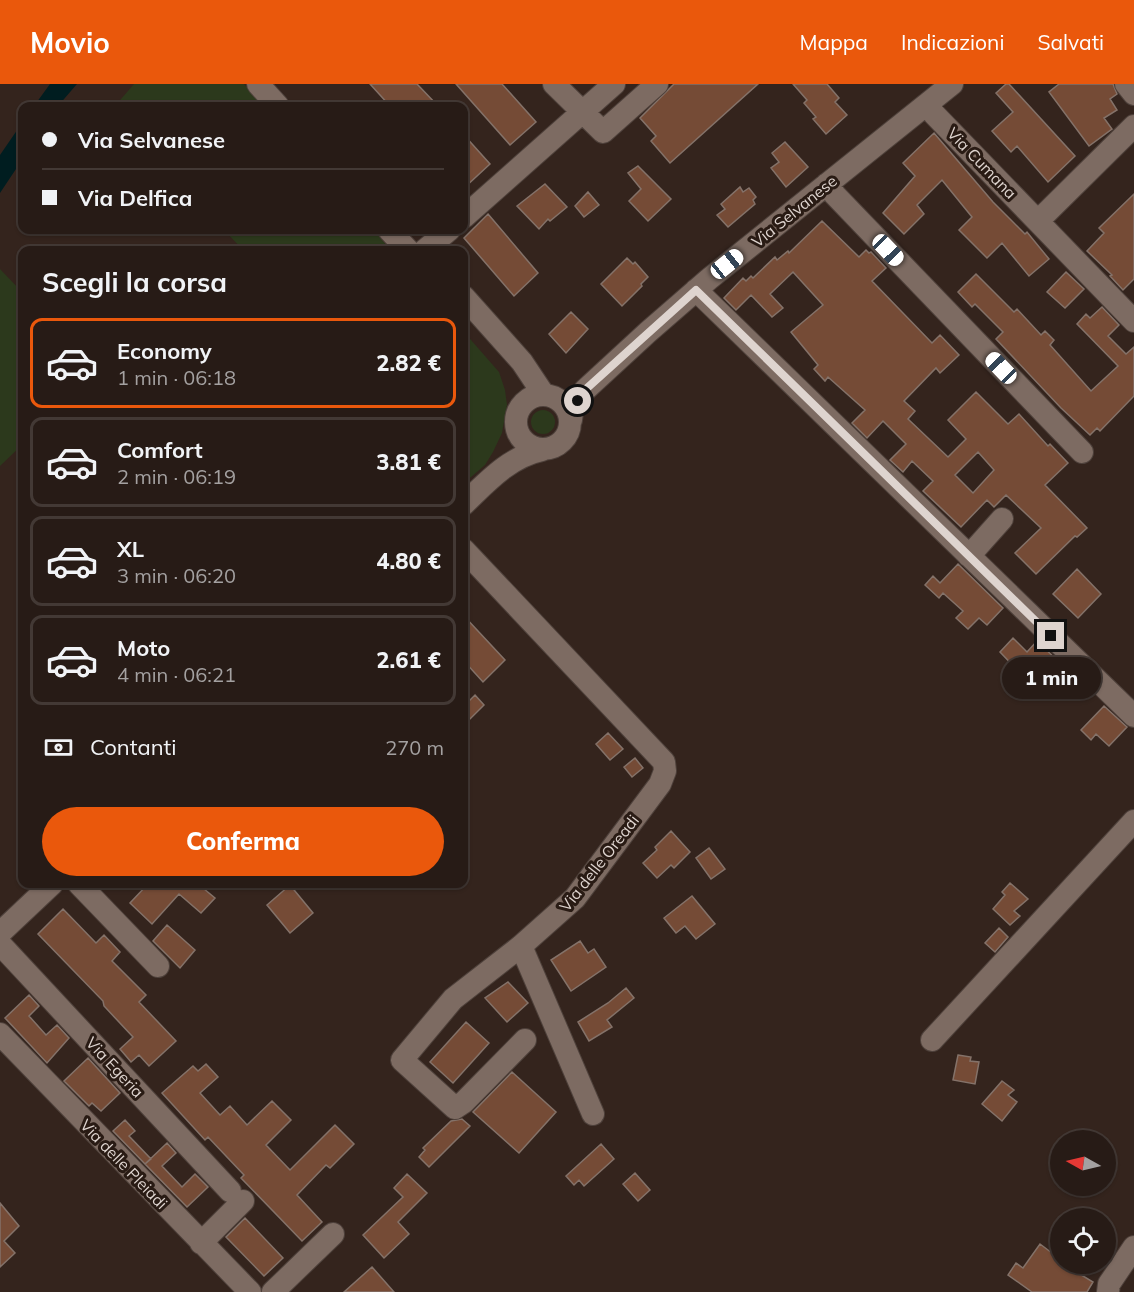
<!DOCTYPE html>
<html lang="it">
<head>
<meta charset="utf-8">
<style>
	:root { --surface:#271b16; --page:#332823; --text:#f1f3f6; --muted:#a4a1a1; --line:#433935; --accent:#ea580c }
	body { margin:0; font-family:Mulish,sans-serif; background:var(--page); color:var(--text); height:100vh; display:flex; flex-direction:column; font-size:22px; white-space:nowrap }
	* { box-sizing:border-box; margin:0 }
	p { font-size:20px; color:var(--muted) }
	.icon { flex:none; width:33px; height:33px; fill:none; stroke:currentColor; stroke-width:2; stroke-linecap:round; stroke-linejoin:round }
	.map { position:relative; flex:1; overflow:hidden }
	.details { position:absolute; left:18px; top:162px; width:450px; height:642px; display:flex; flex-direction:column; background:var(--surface); border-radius:12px; box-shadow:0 2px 4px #0004,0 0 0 2px var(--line) }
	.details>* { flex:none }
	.hud { position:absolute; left:18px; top:18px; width:450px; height:132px; border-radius:12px; box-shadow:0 2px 4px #0004,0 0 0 2px var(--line); display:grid; align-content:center; height:132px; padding:0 24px; background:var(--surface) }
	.needle { width:39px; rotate:278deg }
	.fabs { position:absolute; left:1050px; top:1046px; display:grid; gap:12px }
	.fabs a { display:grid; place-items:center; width:66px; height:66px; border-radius:50%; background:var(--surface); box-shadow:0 2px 4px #0004,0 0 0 2px var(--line); font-size:30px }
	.end { position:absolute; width:27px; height:27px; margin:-14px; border:8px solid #ded4cf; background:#111; box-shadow:0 0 0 3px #111 }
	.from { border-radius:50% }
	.bubble { position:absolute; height:42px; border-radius:21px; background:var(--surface); box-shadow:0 2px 4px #0004,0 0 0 2px var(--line); font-size:20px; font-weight:800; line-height:42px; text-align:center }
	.car { position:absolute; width:18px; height:36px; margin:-18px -9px; border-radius:8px; box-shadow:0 0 4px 2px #0007; background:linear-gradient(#fff 24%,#345 0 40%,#fff 0 76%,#345 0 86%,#fff 0) }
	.hud b { display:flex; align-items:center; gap:21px; height:57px; font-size:22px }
	.hud b+b { border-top:2px solid var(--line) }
	.hud i { width:15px; height:15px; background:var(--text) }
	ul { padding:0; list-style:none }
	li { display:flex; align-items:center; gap:18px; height:90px; margin:0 12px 9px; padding:0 12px; border:3px solid var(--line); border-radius:12px }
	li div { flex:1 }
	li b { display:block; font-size:22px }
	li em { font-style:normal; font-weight:800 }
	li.current { border-color:var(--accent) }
	li>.icon { width:54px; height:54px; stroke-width:1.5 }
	h2 { padding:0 24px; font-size:27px; line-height:72px }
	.pay { display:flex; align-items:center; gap:15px; height:66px; padding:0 24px; font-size:22px }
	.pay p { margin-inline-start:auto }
	.cta { display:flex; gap:12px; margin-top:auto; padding:12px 24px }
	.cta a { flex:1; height:69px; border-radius:36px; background:var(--accent); color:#fff; font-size:24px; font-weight:800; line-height:69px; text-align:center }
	header { display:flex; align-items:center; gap:36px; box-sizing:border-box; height:84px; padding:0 30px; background:var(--accent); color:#fff }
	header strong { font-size:28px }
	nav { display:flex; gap:33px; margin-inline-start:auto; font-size:21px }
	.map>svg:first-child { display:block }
	.green { fill:#2c391c }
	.water { fill:#001d20 }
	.building { fill:#754b36; stroke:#847269; stroke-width:1.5; fill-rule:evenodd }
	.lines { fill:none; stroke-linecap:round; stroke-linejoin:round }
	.minor-casing { stroke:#4e413b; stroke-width:24 }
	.minor { stroke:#7d6b62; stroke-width:22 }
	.route { stroke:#ded4cf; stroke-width:8 }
	.labels { text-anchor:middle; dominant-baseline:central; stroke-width:6; stroke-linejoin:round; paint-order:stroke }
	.street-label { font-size:16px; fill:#ded4cf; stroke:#291b14 }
</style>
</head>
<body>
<header>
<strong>Movio</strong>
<nav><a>Mappa</a><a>Indicazioni</a><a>Salvati</a></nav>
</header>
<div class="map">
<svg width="1134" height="1208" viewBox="0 0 1134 1208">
	<rect width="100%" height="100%" fill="#34241d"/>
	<path class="green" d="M134,0H244L264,22H115Z
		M224,146H373L391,166H243Z
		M0,185L22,208V361L0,382Z
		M464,248L499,288L505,306L507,321L502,349L493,368L485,381L464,399Z
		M531 338a12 12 0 1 1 24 0a12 12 0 1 1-24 0Z"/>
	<path class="water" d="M50,0H77L58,22H34Z
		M22,39V76L0,109V71Z"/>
	<path class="building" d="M370,0H417L438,22H390Z
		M456,0H502L536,38L510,61Z
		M674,0H758L670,79L651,57L656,52L640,34Z
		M793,0H827L839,14L835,18L847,31L826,50L813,35L816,33L804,19L807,16Z
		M1006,0H1009L1075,72L1048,98L1017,62L1011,68L992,47L1013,28L996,9Z
		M1059,0H1113L1117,10L1110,15L1117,26L1104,34L1112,45L1089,62L1049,8Z
		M934,49L993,118L1025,150L1027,148L1049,175L1029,192L1002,159L987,174L959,146L972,133L942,96L917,121L924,130L904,150L883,129L915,92L903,79Z
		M464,51L490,80L464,104Z
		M785,58L808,83L786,103L771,84L779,78L772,69Z
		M638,82L671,115L648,137L629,117L641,105L628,89Z
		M545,100L567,123L550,137L548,135L539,145L517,122Z
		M740,103L743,108L749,104L756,113L753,116L755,120L728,143L717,131L725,125L721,120Z
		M588,108L599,121L584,133L575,122Z
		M1134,110V195L1123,206L1110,192L1112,191L1087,167L1104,149L1099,144Z
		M488,130L538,189L514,212L464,154Z
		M822,137L859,173L866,166L869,169L871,168L886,184L872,197L932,259L940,251L959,271L940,289L936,284L904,317L915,327L908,335L948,373L966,355L948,336L976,308L1008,340L1019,330L1048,362L1050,360L1068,379L1045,401L1087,444L1077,453L1075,452L1036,490L1015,469L1041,444L1006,411L994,423L987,416L961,443L923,407L933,397L912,377L903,388L890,376L906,360L883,337L867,354L852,339L865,326L828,293L825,297L814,285L818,281L791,248L823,221L793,188L770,210L783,224L772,233L751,211L736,226L724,214L743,194L746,197L751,192L753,194L775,173L777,176L788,167L789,169ZM978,368L994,386L973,409L955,391Z
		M627,174L633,180L635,178L648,193L641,200L642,202L622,222L601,200Z
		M1066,188L1084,205L1065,224L1047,208Z
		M976,190L1014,228L1017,225L1041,251L1045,247L1054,256L1050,261L1091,307L1118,282L1077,240L1086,230L1090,234L1102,223L1119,241L1108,252L1126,270L1134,263V312L1100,347L1097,344L1090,351L1061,324L996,255L1003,248L975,220L972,223L958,208Z
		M571,228L588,245L566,269L549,250Z
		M958,480L1003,524L987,541L979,534L968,545L956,534L963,527L943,509L939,514L925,501L933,492L940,499Z
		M1077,485L1101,510L1078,534L1053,510Z
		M464,532L505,576L483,598L464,577Z
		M1013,554L1027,568L1037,557L1084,602L1069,616L1049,595L1044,600L1029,584L1022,591L1000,568Z
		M475,611L484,621L470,635L464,628V622Z
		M1104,622L1127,643L1109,662L1096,650L1091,656L1081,646Z
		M608,649L623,665L610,676L596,660Z
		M635,674L643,684L632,693L624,683Z
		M671,747L690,768L674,784L671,781L657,794L643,779L657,766L655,763Z
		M709,764L725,785L711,795L696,774Z
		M1010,799L1028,815L1014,827L1020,832L1010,841L993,825L1005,811L1002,808Z
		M148,800H198L215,814L201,829L179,810L152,840L130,819Z
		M290,801L313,829L290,849L267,821Z
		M692,812L715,840L696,855L685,842L676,849L664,834Z
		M63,825L96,859L104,851L120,868L112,877L146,911L139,918L176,957L149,982L139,971L131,978L120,965L133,953L104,922L103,917L38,850Z
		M167,841L195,866L180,884L153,857Z
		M999,844L1008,853L995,868L985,859Z
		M580,857L588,869L594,865L606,883L571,907L551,876Z
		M508,898L528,919L507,938L485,914Z
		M626,904L634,914L607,936L612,943L589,957L578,938L608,919Z
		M29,911L39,922L29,932L46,951L57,941L69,954L47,979L5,934Z
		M466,938L489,959L453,999L430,978Z
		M958,971L971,973L970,977L979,978L975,1000L953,996Z
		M88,974L120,1009L101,1027L92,1019L89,1022L64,997Z
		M206,980L218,993L200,1009L220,1031L230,1022L247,1041L272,1017L291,1036L266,1061L290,1086L335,1041L354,1060L330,1084L326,1081L297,1111L322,1138L302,1157L241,1094L244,1091L208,1053L205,1056L162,1009L193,982L198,987Z
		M512,988L556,1028L519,1069L473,1028Z
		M1002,997L1014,1006L1008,1011L1017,1018L1002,1037L982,1020Z
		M462,1035L470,1042L429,1083L419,1073L425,1066L423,1064L451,1037Z
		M125,1036L135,1047L129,1052L151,1075L145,1080L113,1047Z
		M167,1059L176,1069L162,1082L182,1103L195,1090L208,1103L187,1123L145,1080Z
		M601,1060L614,1075L584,1102L579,1096L574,1101L566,1092Z
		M635,1089L650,1106L638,1117L623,1100Z
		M407,1090L427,1109L398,1138L409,1150L384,1174L363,1151L403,1113L394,1104Z
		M0,1119L19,1142L4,1157L15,1169L0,1183Z
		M245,1134L283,1174L264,1192L226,1153Z
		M1040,1160L1060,1175V1179H1084L1078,1189L1093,1198L1087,1208H1032L1008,1191L1016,1179L1023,1184Z
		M372,1183L394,1208H344Z"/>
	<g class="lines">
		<g class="minor-casing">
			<path id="minor" d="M258,0L278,22
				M554,0L603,48L657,0
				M1126,0L1134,10
				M927,20L934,30L1134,237
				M827,100L835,111L1082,368
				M464,133L614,0
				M1038,137L1134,42
				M389,146L408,166
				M425,166L449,146
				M696,206L1134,632
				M464,213L522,278L544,311
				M516 338a27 27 0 1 1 54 0a27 27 0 1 1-54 0Z
				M571,336L572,328L585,306L648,248L709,195L952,0
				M464,420C487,398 509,373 542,366
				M464,466L664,678L665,687L660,700L575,814L521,862L453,915L402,976L455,1024L464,1018L525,956
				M969,472L1002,435
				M79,800L158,882
				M0,849L52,800
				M0,860L230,1107
				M521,862L593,1030
				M0,950L250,1208
				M932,956L1134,737
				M201,1159L243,1117
				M273,1208L333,1150
				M1108,1208L1109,1200L1134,1163"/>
		</g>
		<use href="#minor" class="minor"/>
	</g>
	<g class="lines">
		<path class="route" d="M578,317L586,305L696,206L1051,552"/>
	</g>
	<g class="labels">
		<g class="street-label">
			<text transform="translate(982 79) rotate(46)">Via Cumana</text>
			<text transform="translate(794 127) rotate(-39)">Via Selvanese</text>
			<text transform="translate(599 779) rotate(-52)">Via delle Oreadi</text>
			<text transform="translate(115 983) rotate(47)">Via Egeria</text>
			<text transform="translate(124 1080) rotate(46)">Via delle Pleiadi</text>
		</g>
	</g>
</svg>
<div class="fabs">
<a><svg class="needle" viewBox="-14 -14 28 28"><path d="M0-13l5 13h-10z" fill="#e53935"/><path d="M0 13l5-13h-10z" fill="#a4a1a1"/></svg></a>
<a><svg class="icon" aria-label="locate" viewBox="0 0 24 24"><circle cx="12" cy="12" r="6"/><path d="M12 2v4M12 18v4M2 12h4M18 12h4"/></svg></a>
</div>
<i class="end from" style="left:578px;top:317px"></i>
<i class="end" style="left:1051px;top:552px"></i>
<div class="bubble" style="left:1002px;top:573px;width:99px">1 min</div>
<i class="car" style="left:888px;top:166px;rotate:136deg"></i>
<i class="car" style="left:727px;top:180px;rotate:51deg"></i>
<i class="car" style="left:1001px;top:284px;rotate:316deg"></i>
<div class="hud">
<b><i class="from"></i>Via Selvanese</b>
<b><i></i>Via Delfica</b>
</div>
<section class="details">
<h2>Scegli la corsa</h2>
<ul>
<li class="current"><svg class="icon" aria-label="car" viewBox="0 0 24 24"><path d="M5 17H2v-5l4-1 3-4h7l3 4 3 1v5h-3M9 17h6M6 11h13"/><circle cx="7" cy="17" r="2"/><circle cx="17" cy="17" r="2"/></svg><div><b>Economy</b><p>1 min · 06:18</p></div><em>2.82 €</em></li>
<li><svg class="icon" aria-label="car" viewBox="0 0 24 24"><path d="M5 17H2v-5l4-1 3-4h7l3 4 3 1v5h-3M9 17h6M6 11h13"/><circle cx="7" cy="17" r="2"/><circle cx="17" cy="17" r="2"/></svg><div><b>Comfort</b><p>2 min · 06:19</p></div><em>3.81 €</em></li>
<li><svg class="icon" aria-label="car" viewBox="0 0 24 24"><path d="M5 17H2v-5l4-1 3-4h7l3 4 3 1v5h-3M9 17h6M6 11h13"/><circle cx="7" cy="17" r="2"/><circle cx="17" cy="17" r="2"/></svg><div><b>XL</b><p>3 min · 06:20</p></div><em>4.80 €</em></li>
<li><svg class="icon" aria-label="car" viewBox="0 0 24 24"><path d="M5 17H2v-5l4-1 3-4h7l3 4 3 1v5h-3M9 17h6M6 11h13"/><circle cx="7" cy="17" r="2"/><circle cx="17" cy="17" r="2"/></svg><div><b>Moto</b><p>4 min · 06:21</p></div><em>2.61 €</em></li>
</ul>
<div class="pay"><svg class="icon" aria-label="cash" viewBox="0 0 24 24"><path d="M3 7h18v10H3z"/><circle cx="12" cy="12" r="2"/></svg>Contanti<p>270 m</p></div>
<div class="cta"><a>Conferma</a></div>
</section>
</div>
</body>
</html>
